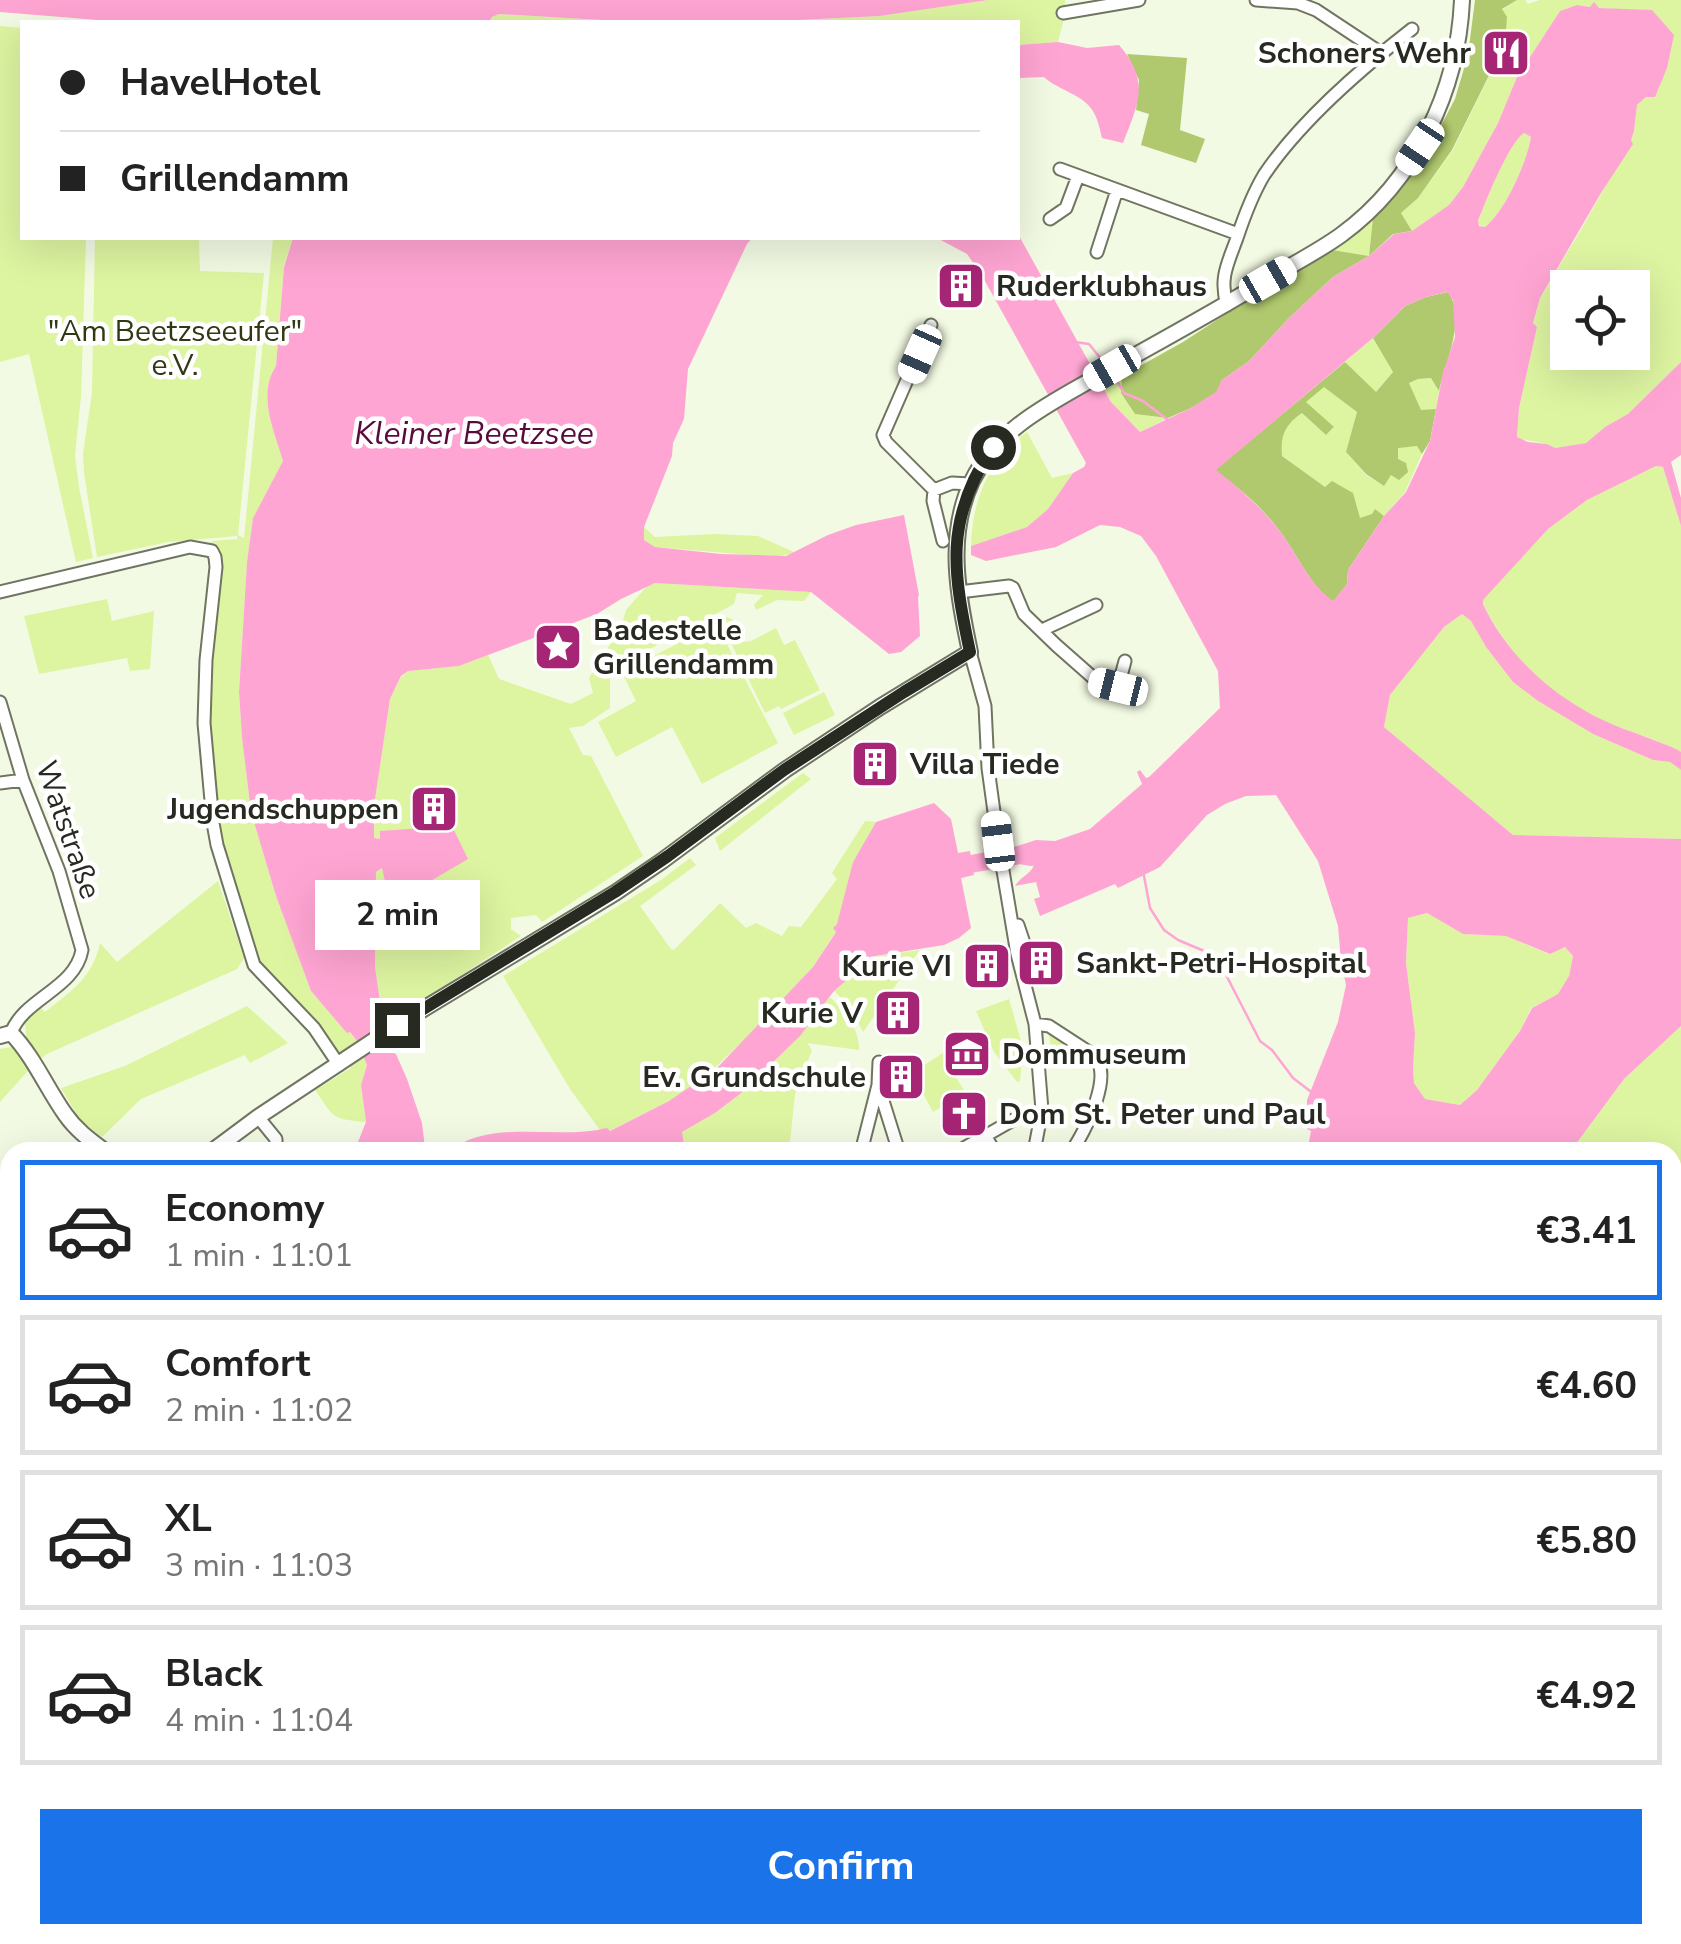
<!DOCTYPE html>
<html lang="en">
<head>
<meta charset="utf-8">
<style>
	:root { --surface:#fff; --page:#f6f6f6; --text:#222; --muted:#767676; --line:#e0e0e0; --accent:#1a73e8 }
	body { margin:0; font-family:"Nunito Sans",sans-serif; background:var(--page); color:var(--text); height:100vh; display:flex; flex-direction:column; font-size:38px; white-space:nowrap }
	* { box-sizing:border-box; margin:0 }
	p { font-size:32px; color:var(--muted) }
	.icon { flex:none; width:55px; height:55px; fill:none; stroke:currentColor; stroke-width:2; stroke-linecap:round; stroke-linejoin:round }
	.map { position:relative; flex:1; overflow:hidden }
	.sheet { position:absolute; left:0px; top:1142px; width:1682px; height:802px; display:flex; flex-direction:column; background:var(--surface); border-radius:30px 30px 0 0; box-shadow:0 10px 40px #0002 }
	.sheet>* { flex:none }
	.hud { position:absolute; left:20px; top:20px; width:1000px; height:220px; border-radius:0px; box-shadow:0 10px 40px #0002; display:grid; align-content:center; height:220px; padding:0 40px; background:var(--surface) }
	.controls { position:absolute; left:1550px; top:270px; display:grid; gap:20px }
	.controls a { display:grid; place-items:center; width:100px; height:100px; border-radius:0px; background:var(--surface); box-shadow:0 10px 40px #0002; font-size:50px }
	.end { position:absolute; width:45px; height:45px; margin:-22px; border:12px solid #272a21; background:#fff; box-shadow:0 0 0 5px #fff }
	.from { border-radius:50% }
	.bubble { position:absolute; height:70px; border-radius:0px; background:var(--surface); box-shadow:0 10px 40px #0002; font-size:32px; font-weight:700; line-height:70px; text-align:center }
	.car { position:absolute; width:30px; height:60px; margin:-30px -15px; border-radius:12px; box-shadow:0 0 8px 2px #0007; background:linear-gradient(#fff 24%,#345 0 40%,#fff 0 76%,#345 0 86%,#fff 0) }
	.hud b { display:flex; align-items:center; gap:35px; height:95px; font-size:38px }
	.hud b+b { border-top:2px solid var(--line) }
	.hud i { width:25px; height:25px; background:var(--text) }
	ul { padding:18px 0 0; list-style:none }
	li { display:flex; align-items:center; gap:30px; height:140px; margin:0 20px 15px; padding:0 20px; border:5px solid var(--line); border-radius:0px }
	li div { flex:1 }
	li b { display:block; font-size:38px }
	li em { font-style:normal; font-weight:700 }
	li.selected { border-color:var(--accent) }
	li>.icon { width:90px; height:90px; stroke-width:1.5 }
	.button { display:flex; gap:20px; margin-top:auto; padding:20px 40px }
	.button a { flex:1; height:115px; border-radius:0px; background:var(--accent); color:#fff; font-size:40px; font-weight:700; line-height:115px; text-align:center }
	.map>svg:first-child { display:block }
	.green { fill:#ddf4a1; fill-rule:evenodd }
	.forest { fill:#b0c86e }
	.water { fill:#ffa5d3; fill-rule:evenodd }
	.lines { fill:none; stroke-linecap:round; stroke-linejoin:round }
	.stream { stroke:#ffa5d3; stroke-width:2.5 }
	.river { stroke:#ffa5d3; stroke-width:18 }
	.minor-casing { stroke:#6f7561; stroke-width:15 }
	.major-casing { stroke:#6f7561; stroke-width:18 }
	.minor { stroke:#fff; stroke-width:11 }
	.major { stroke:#fff; stroke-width:14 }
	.route { stroke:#272a21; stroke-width:12 }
	.labels { text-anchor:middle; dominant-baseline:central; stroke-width:9; stroke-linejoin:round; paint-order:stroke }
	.poi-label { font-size:30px; font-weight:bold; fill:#272a21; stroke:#fff; text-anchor:start }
	.park-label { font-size:30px; fill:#303913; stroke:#fff }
	.street-label { font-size:30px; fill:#272a21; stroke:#fff }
	.water-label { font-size:32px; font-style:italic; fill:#590b3c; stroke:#fff }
</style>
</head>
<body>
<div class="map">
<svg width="1681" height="1944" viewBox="0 0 1681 1944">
	<rect width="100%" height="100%" fill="#f3fae3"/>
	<path class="green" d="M988,0H1065L1066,11L1058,42L1018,45V22H755L880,16Z
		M1517,0H1525L1528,4L1540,0H1681V362L1628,415L1605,427L1586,443L1555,448L1547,444L1517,438L1519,408L1537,327L1533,323L1540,298L1582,228L1631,140L1634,131L1637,105L1646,97L1614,9L1599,8L1594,3L1591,7L1577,5L1560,11L1517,77L1498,123L1463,187L1449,205L1412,231L1401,213L1418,198L1453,150L1505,43L1502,10ZM1568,288H1632V352H1568Z
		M499,14L636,22H490L492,17Z
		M0,26L22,28V238H86L81,396L75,456L79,487L93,558L76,562L29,354L0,362Z
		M1524,133L1531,137C1527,162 1505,212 1485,227L1479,225L1478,222C1486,201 1508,143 1524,133Z
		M1373,218L1369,256L1332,250Z
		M95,238H199L200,271L264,273L238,535L244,538L273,238H293L284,265L276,366C257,395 274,430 283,461L253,518L247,562L239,692L242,738L251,812L276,896L311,991L347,1032L349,1031L357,1041L367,1065L361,1085L366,1122C332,1119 334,1118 315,1090L351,1068C343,1054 330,1044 318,1032C295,1008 269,980 254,950L224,854L218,822L208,721L210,661L220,555L217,548L210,545L212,541L237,539V536L168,542L97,557L84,473L83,453L92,393Z
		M1373,338L1393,372L1375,393L1345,362Z
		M1122,376L1121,393L1135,414L1168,418L1140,432L1111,402L1102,386Z
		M1432,378L1439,391L1436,409L1421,411L1409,383L1418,379Z
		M1324,386L1357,412L1346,452L1366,475L1384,486L1398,459V447L1418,446L1422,454L1405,492L1384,516L1375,509L1372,514L1360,519L1325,487L1281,455C1280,433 1284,426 1302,413L1326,435L1334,428L1306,402Z
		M1027,432L1052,478L1073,473L1048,509L1027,527L971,546C972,501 989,458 1027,432Z
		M1656,466L1663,467L1681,526V752C1658,739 1633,733 1609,723C1556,702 1507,655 1483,603V599L1548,529L1587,500Z
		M644,527L655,537L714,534L758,536L796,553L774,557L655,547L644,540Z
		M655,583L811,592L804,601L777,600L756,610L754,605L763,595L737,593L734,604L637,656L633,650L610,661V708L583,726L569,728L583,755L591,756L643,856L542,922L536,915L511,918V929L521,936L381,1027L379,1023L381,1007L375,967L376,872L382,868L380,831V839L374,838V806L390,699L401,677L408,671L459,666L488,655L499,679L571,704L593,693L589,678L621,627L626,610L647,586Z
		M107,599L112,621L154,611L150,669L130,671L127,658L39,674L24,616Z
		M1462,614L1471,621L1486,647L1513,682L1538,701L1593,734L1653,760L1670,762L1681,770V839L1513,835L1384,727L1390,695L1444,627Z
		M726,617L732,619L744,642L751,641L776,628L784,645L795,640L820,690L781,709L779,706L765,713L720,620Z
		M716,623L778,743L702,784L672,727L616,757L598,722L636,701L622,673Z
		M824,692L835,715L794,735L783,713Z
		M803,773L811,779L720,851L715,838Z
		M865,821L876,822L853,862L836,931L813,967L746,1038L701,1081L669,1101L609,1131L607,1128L600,1130L570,1089L503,976L661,880L690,858L696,865L640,906L671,949L674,950L720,903L746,928L756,923L782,936L789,926L801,927L837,879L832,873Z
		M218,881L244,958L237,969L47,1054L36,1062L0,1102V1049L12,1047L26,1037L25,1019L39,1006L45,1012C72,990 92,979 100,943L117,962Z
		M1427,913L1463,934L1506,936L1549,954L1565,947L1573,956L1569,977L1558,994L1531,1008L1520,1031L1477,1090L1460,1105L1425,1099L1414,1083L1413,1068L1415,1033L1406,963L1408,918Z
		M921,950L913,959L896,967L900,979L863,1032L848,1004L834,991L875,956Z
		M830,997C844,1011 860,1029 859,1050L807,1043L812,1050L795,1094L789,1152H664L684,1145L682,1132L715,1113L740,1094Z
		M1009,999L1023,1048L1020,1081L1017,1082L994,1052L976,1011Z
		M247,1006L288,1043L250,1063L245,1055L141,1099L102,1137L80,1120L61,1088L125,1066Z
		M1681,1026V1246L1673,1262L1672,1152H1570L1624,1079Z
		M1049,1035L1089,1057L1093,1068L1054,1066Z
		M949,1049L962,1072L955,1076L966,1093L933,1112L912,1073Z
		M1681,1432V1727L1672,1721V1438Z
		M1681,1838V1944H1503L1500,1935H1672L1673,1849Z"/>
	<path class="forest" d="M1475,0H1517L1502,9L1507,17L1505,43L1452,150L1418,198L1401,213L1412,231L1393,234L1369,256L1333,277L1290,317L1249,361L1222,380L1217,392L1191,408L1168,418L1135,414L1121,393L1122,376L1183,342L1243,303L1332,250L1369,256L1373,218L1400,190L1426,154L1455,99L1468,55Z
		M1127,54L1187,58L1180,130L1205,139L1196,163L1141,145L1149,114L1136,110L1139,80Z
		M1448,292C1467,318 1445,363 1439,391L1431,378L1418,379L1409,383L1421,410L1436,409L1430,441L1422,454L1417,446L1398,448V459L1406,463L1408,472L1399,480L1391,475L1384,486L1366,474L1346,452L1357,412L1324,387L1306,402L1334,427L1326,435L1302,413C1285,425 1280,435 1282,456L1325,487L1332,481L1353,493L1360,518L1372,514L1375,509L1384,516L1348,570L1347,584L1333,602C1307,583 1296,550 1275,525C1258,503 1237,487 1215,470L1345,362L1376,392L1393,372L1373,338L1405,306L1426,297Z"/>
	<path class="water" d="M0,0H988L880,16L755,22H636L499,14L492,17L489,22H122L0,12Z
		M1594,2L1599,8L1652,10L1674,35L1667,68L1655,97H1646L1637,105L1634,131L1631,140L1633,144L1601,193L1540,298L1533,323L1537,327L1519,408L1517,437L1528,442L1547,444L1555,448L1586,443L1605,427L1628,414L1681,362V455L1671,462L1681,498V526L1663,467L1656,466L1587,500L1548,529L1483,600V604C1507,655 1553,697 1605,721C1629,732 1655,739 1678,750L1681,752V770L1670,762L1653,760L1593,734L1538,701L1513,682L1486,647L1471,621L1462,614L1444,627L1390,695L1384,727L1513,835L1681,839V1026L1624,1079L1570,1152H1300L1301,1148L1308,1147L1311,1131L1307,1129V1100L1338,1022L1346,985L1341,962L1338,926L1318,861L1276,795L1246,796L1225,804L1207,815L1160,867L1118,888L1115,884L1040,916L1034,899L1040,897L1036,882L1015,886C1020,877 1031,874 1034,865L1029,861L1010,863L1008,849L1036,840L1055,841L1090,829L1142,784L1137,772L1140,770L1146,778L1149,777L1220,708L1218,671L1156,556L1141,536L1120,527L1100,525L1056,547L986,561L971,555V546L1027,527L1048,509L1073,473L1084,467L1086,463L981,274L967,254L937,238H1018V234L1111,402L1140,432L1191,408L1216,392L1222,380L1249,361L1290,317L1333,277L1369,256L1394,234L1412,231L1449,205L1463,187L1498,123L1517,77L1560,11L1577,5L1590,7ZM1524,133L1531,137C1527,162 1505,212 1485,227L1479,226L1478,221C1486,201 1508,144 1524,133ZM1447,292L1453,300L1455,337L1443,372L1430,441L1406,492L1384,516L1348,570L1347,584L1333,601C1307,583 1296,550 1275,525C1258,504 1237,487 1216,470L1373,338L1405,306L1426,297ZM1427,913L1463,934L1506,936L1550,954L1565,947L1573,956L1569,976L1558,994L1532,1008L1520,1031L1477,1090L1460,1105L1425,1099L1414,1083L1413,1068L1415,1033L1406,963L1408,918Z
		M1058,42L1087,48L1119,45C1150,81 1139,102 1123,143L1102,138C1100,130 1098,120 1094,113C1084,94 1059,91 1044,77L1018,78V45Z
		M293,238H752L747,244L688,369L684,419L673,443L672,456L644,527V540L655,547L721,554L786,556L828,535L856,525L904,515L919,595L918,597L920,636L901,652L889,654L811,592L655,583L621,599L597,614L459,666L408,671L401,676L390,699L374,806V838L380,839V831L452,826L468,859L405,896L387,890L382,868L376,872L375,967L381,1008L377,1020L389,1050L396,1054L407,1079L422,1123L425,1148L428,1152H354L366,1122L361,1085L367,1065L357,1041L350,1032L347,1033L311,991L276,896L251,812L242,738L239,692L247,562L253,518L283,461C274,430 257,395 276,366L284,267Z
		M934,803L951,819L958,853L970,851L974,875L961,878L971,928L959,938L944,945L875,956L834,991L800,1036L740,1094L715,1113L682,1132L684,1145L664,1152H447C494,1117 553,1141 607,1128L610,1131L669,1101L716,1069L813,967L836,932L833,928L837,924L853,862L876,822Z
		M1681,1246V1432L1673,1438L1672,1262Z
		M1673,1721L1681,1727V1838L1673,1849Z
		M127,1935H224L221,1944H128Z
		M1425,1935H1500L1503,1944H1428Z"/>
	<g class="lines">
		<path class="stream" d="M1075,342L1089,344L1106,365
			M1114,376L1124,393L1143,401L1168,420
			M1144,876L1150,908L1164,930L1178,940L1209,953L1223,969L1260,1041L1272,1050L1293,1078L1310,1091"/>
		<path class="river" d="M949,868L1020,855L1032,857"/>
		<g class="minor-casing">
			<path id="minor" d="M1256,0L1298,3L1316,10L1381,53
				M1063,13L1139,0
				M1060,169L1238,234
				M1050,219L1066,208L1078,176
				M1097,252L1117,190
				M1227,305C1219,278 1228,263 1237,238C1244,217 1252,195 1264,175C1299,123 1362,68 1412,29
				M931,325L883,435L886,442L934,490L933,501L943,541
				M934,490L952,483L970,484
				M0,592L190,547L212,551L215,557L216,567L206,660L204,723L213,823L217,845L254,965L314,1028L339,1065
				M959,592L1009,586L1013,588L1024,614L1056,645L1098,682L1118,687L1125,661
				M1042,630L1096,605
				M970,652L985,706L988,768L998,841L1017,954L1035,1024L1042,1110L1034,1152
				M0,702L23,780L59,871L82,950C75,989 24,998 11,1033
				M0,783L23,780
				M1018,925L1027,952L1029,980
				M1035,1024L1049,1026L1092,1054C1116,1072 1085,1132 1071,1152
				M879,1062L878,1085L899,1152
				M258,1117L276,1139V1144L267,1152
				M986,1137L995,1152
				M861,1152L878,1085
				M957,1152L1013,1120
				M0,1298L10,1310
				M0,1389L10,1372
				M0,1520L10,1522
				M0,1708H10
				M614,1935V1944
				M751,1935L761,1937
				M1176,1935L1179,1944
				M1341,1935L1346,1944
				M43,1944L46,1935
				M408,1944L413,1935
				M577,1944L588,1935
				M894,1944L954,1936H1032L1072,1939
				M1400,1944L1409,1941"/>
		</g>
		<g class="major-casing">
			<path id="major" d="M0,1036L11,1033C34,1057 46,1087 65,1114C76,1130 90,1140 106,1152
				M211,1152L258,1117L397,1025L615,893L662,861L785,770L880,707L970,652C958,595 946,536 972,481C998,428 1049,404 1098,376C1153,345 1209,315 1263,282C1289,266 1316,253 1341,235C1415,181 1458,91 1462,0"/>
		</g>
		<use href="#minor" class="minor"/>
		<use href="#major" class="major"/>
	</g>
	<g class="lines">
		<path class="route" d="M397,1025L615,892L668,856L784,770L904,692L970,652C953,572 944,519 993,447"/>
	</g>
	<defs>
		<g id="restaurant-square" transform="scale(2.5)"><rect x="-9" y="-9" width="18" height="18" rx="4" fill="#a62574" stroke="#fff"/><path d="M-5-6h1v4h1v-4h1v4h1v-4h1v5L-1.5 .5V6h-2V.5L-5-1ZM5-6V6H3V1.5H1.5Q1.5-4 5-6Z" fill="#fff"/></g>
		<g id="building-square" transform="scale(2.5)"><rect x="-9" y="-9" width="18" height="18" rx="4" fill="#a62574" stroke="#fff"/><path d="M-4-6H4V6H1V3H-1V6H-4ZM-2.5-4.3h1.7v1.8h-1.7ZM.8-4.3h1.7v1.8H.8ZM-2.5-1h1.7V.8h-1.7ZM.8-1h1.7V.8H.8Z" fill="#fff"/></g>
		<g id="sight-square" transform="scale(2.5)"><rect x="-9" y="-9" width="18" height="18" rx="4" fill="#a62574" stroke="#fff"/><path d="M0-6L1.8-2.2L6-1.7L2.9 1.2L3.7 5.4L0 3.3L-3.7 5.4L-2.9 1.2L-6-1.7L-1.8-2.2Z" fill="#fff"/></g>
		<g id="museum-square" transform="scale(2.5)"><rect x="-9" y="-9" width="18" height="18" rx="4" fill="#a62574" stroke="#fff"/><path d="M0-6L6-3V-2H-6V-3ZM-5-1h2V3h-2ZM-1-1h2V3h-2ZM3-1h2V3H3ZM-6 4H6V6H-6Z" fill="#fff"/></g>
		<g id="church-square" transform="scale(2.5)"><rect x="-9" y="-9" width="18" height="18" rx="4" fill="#a62574" stroke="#fff"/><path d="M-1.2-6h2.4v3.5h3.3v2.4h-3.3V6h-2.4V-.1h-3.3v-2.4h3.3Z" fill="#fff"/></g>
	</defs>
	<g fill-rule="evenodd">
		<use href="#restaurant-square" x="1506" y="53"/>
		<use href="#building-square" x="961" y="286"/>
		<use href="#sight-square" x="558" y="647"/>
		<use href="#building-square" x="875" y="764"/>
		<use href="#building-square" x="434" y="809"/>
		<use href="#building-square" x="1041" y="963"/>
		<use href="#building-square" x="987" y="966"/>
		<use href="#building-square" x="898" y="1013"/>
		<use href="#museum-square" x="967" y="1054"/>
		<use href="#building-square" x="901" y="1077"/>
		<use href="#church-square" x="964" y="1114"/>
	</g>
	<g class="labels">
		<g class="poi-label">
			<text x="1471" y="53" text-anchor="end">Schoners Wehr</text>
			<text x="996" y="286">Ruderklubhaus</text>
			<text x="593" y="630">Badestelle<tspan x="593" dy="34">Grillendamm</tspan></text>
			<text x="910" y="764">Villa Tiede</text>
			<text x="399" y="809" text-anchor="end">Jugendschuppen</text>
			<text x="1076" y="963">Sankt-Petri-Hospital</text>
			<text x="952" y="966" text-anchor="end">Kurie VI</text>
			<text x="863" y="1013" text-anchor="end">Kurie V</text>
			<text x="1002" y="1054">Dommuseum</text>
			<text x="866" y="1077" text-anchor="end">Ev. Grundschule</text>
			<text x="999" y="1114">Dom St. Peter und Paul</text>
		</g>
		<g class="park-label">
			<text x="175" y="331">"Am Beetzseeufer"<tspan x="175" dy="34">e.V.</tspan></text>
		</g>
		<g class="street-label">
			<text transform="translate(68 830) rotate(71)">Watstraße</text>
		</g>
		<g class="water-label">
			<text x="474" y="433">Kleiner Beetzsee</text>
		</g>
	</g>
</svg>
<div class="controls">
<a><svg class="icon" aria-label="locate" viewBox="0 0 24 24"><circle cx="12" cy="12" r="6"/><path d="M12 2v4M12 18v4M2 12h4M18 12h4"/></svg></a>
</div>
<i class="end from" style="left:993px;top:447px"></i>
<i class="end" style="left:397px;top:1025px"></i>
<div class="bubble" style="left:315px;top:880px;width:165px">2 min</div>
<i class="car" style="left:1420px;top:147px;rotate:214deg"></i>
<i class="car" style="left:1268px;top:280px;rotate:60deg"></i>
<i class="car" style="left:920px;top:354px;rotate:204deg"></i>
<i class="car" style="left:1112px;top:368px;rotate:240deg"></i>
<i class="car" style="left:1118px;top:687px;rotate:284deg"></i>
<i class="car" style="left:998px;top:841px;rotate:353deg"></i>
<div class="hud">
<b><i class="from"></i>HavelHotel</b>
<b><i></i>Grillendamm</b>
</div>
<section class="sheet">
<ul>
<li class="selected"><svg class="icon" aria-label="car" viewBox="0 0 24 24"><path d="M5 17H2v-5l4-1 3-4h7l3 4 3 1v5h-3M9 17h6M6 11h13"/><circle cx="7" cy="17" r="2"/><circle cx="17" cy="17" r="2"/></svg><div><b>Economy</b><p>1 min · 11:01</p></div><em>€3.41</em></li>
<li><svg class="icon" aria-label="car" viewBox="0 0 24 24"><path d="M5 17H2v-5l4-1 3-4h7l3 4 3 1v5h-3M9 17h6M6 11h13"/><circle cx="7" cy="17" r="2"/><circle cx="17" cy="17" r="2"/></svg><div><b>Comfort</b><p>2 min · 11:02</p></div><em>€4.60</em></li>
<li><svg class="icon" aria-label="car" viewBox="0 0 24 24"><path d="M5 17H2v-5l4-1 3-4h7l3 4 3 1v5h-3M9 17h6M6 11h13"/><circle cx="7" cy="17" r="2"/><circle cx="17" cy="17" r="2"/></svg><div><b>XL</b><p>3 min · 11:03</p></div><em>€5.80</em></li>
<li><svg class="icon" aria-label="car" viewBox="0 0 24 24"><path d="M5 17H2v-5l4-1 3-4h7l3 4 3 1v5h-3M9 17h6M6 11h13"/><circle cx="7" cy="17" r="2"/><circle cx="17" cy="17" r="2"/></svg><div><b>Black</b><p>4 min · 11:04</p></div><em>€4.92</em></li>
</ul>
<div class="button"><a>Confirm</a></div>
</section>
</div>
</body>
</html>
